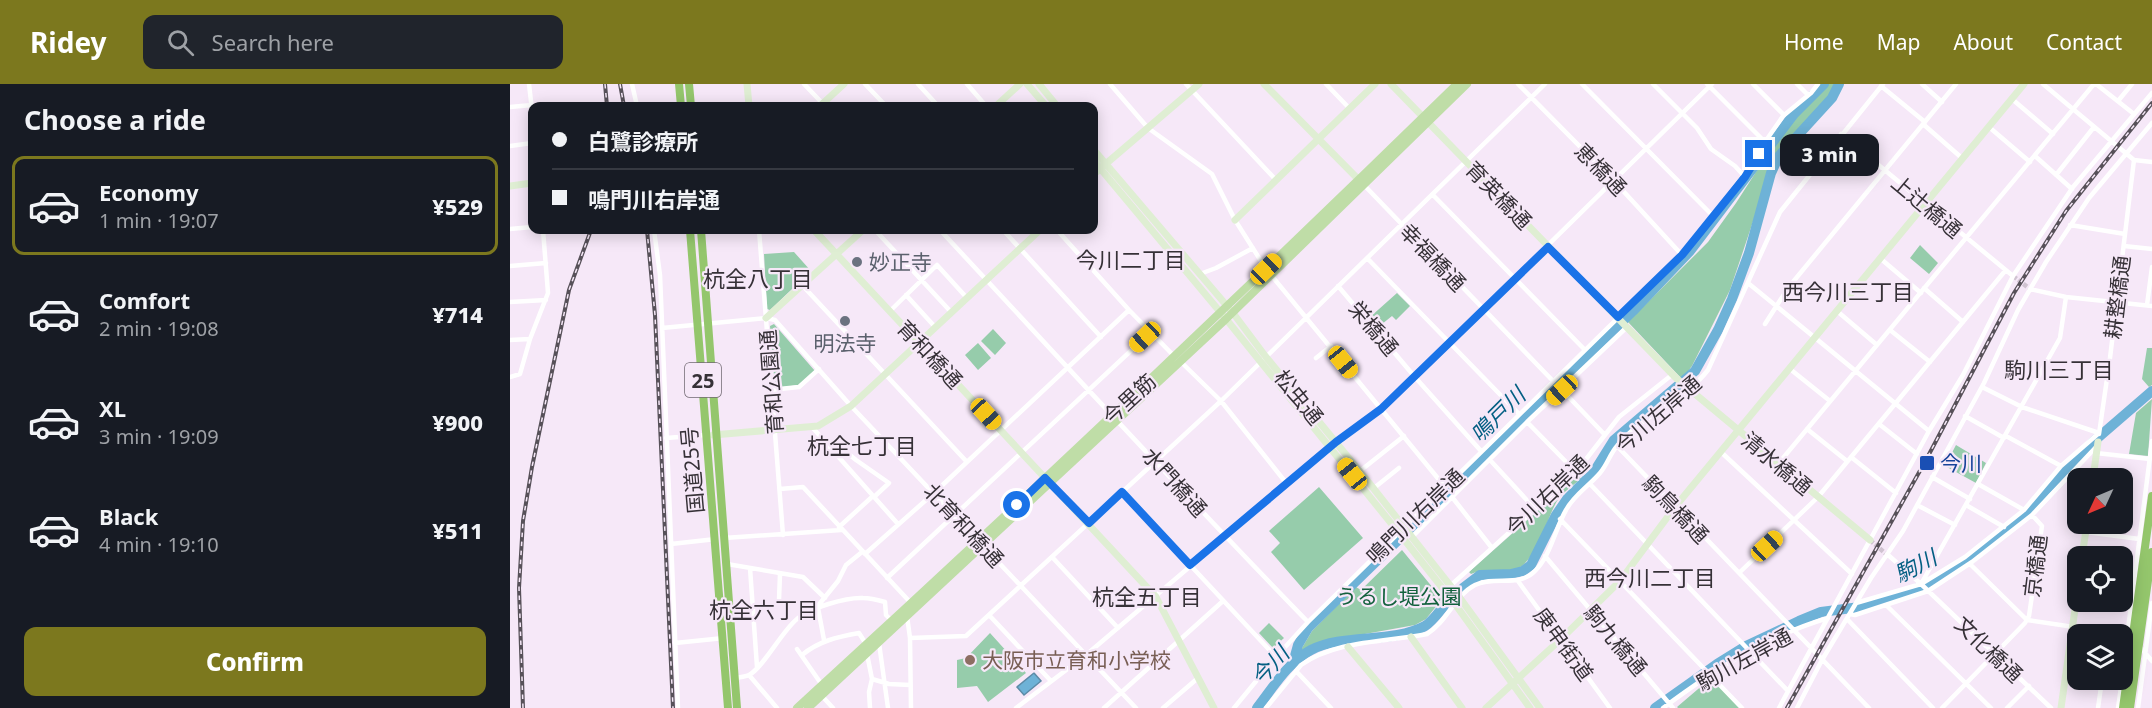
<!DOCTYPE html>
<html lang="en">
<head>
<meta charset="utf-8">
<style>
	:root { --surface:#171b24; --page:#20242c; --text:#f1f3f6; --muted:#9ea1a6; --line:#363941; --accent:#7c781e }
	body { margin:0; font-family:"Noto Sans","Noto Sans JP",sans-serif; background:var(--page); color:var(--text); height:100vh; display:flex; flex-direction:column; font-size:22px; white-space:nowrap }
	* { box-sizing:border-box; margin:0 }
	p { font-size:20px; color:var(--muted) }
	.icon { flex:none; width:33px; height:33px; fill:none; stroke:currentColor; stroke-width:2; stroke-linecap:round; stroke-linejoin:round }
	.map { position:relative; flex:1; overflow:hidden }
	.drawer { display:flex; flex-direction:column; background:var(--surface); width:510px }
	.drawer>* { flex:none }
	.banner { position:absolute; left:18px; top:18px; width:570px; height:132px; border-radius:12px; box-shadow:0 3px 15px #0003; display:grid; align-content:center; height:132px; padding:0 24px; background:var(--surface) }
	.needle { width:39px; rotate:226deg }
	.controls { position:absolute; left:1557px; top:384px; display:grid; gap:12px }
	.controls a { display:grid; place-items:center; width:66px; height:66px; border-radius:12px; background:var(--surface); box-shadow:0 3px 15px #0003; font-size:30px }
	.end { position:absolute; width:27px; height:27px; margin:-14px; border:8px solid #1a73e8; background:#fff; box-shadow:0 0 0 3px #fff }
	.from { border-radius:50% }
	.bubble { position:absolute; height:42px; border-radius:12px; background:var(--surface); box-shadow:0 3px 15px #0003; font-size:20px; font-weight:800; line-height:42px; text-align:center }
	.car { position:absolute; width:18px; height:36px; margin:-18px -9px; border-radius:8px; box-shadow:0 0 4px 2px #0007; background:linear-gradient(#f5c518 24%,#345 0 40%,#f5c518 0 76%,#345 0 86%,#f5c518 0) }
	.banner b { display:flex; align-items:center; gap:21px; height:57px; font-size:22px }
	.banner b+b { border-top:2px solid var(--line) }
	.banner i { width:15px; height:15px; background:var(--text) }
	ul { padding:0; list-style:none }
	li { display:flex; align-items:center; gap:18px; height:99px; margin:0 12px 9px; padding:0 12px; border:3px solid transparent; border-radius:12px }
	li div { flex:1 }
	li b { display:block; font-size:22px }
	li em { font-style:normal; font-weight:800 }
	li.current { border-color:var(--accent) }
	li>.icon { width:54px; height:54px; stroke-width:1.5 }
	h2 { padding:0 24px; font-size:27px; line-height:72px }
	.cta { display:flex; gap:12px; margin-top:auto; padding:12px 24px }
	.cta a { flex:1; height:69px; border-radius:12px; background:var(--accent); color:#fff; font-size:24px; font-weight:800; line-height:69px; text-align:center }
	header { display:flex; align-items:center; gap:36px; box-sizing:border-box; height:84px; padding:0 30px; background:var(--accent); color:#fff }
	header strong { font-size:28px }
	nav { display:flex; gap:33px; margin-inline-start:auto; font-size:21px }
	.search { width:420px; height:54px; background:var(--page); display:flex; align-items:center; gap:15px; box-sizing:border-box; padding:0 21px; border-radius:12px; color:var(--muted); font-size:22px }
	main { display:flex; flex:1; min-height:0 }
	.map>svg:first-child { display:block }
	.green { fill:#96ccab }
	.water { fill:#6eb2d7; stroke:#5d8ba7; stroke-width:1.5 }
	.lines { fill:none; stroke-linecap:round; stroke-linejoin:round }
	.river { stroke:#6eb2d7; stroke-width:10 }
	.street-tunnel { stroke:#d0c3d1; stroke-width:4.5; stroke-dasharray:4.5 2; stroke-linecap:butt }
	.street { stroke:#fff; stroke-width:4.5 }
	.secondary { stroke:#dfeed3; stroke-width:7 }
	.primary { stroke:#bfdda7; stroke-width:8 }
	.highway { stroke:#94c66c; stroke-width:8 }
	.rail-casing { stroke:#575159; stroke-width:4 }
	.rail { stroke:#f6e8f8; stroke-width:1.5; stroke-dasharray:4.5; stroke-linecap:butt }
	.route { stroke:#1a73e8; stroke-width:8 }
	.worship-dot { fill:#6b7280; stroke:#f6e8f8; stroke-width:2 }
	.transit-dot { fill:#1a4fb4; stroke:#f6e8f8; stroke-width:2 }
	.education-dot { fill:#8d6e63; stroke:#f6e8f8; stroke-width:2 }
	.labels { text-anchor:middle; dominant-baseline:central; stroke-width:4.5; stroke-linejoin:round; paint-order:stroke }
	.shield { fill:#f6e8f8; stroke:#706871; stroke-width:1.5 }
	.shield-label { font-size:20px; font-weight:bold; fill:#363137 }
	.street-label { font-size:21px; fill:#363137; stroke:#f6e8f8 }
	.worship-label { font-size:21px; fill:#5b616d; stroke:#f6e8f8; text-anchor:start }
	.transit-label { font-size:21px; fill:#164399; stroke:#f6e8f8; text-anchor:start }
	.park-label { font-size:21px; fill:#13613d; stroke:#f6e8f8 }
	.education-label { font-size:21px; fill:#785e54; stroke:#f6e8f8; text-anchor:start }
	.neighbourhood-label { font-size:22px; fill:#363137; stroke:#f6e8f8 }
	.water-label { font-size:22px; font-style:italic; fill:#045f83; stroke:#f6e8f8 }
</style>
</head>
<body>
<header>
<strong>Ridey</strong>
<div class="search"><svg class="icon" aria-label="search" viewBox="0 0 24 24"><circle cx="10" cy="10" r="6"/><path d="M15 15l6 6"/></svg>Search here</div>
<nav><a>Home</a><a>Map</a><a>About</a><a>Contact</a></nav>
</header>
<main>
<section class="drawer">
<h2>Choose a ride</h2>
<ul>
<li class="current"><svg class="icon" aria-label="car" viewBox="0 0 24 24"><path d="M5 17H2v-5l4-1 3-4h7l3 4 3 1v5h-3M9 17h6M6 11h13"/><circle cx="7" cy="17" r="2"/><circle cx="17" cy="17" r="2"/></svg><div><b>Economy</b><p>1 min · 19:07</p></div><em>¥529</em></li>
<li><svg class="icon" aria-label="car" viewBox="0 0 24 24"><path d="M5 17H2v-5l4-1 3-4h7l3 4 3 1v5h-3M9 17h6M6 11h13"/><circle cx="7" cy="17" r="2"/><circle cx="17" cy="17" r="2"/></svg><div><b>Comfort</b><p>2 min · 19:08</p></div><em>¥714</em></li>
<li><svg class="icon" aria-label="car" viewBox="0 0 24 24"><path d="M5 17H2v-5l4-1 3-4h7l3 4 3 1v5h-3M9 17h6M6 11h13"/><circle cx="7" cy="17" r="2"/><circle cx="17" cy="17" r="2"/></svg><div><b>XL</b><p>3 min · 19:09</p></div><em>¥900</em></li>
<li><svg class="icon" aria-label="car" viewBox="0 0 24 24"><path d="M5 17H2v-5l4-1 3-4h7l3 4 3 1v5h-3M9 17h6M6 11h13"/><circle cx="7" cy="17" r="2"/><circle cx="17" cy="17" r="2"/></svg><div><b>Black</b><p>4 min · 19:10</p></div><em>¥511</em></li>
</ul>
<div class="cta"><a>Confirm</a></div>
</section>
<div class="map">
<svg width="1642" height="624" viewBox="0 0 1642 624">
	<rect width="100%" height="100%" fill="#f6e8f8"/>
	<path class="green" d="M1313,0H1325L1316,16L1287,47L1263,78L1220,206L1182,282L1172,295L1118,238L1198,158L1226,119L1264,60Z
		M1410,161L1428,179L1419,190L1400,174Z
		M284,168L301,187L260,226L257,225L254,170Z
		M887,209L900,222L886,236L882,232L867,244L859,234Z
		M264,240L305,287L289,301L265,304L260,242Z
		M483,245L496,259L485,271L471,257Z
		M468,259L481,274L468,286L455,271Z
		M1637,264H1642V301L1639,303L1632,295Z
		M1642,315L1638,372L1619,370L1626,329Z
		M1446,361L1476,379L1466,399L1435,382Z
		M1068,391L1071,395C1063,401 1053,408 1047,417C1037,434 1026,477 1007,485C993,491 975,484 961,490L959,488Z
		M809,403L853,454L794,506L761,468L770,459L759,447Z
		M892,466L932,515L916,535L905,541L816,557L801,561L789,569L802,547L846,503L851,506Z
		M759,539L774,554L763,564L749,549Z
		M480,549L516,589L478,618L467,602L447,604V576L456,574Z
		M1201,594L1232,624H1168L1167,623Z"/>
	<path class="water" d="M524,589L531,597L514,611L507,603Z"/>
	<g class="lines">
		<path class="river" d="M953,504L970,491L1001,490L1013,487L1021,481L1046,431L1057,415L1084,388L1104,356L1185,287L1208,246L1222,215L1239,169L1261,89L1269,72L1322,14L1329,0
			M783,579L788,561L798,544L1123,227L1180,167L1284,30L1314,0
			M747,624C762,605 778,578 801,566C834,549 882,560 915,542C922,538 929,528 934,522
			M1145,624L1207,580L1236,562L1289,537L1311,528L1350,523L1392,511L1419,499L1459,476L1518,429L1535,407L1583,358L1642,307"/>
		<path class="street-tunnel" d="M1503,192L1520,205
			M1360,456L1376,470"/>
		<path class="street" d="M19,0L22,26
			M122,0L127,22
			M294,0L315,22
			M355,0L376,22
			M408,0L428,22
			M457,0L476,22
			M600,0L638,44L702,90L725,136L756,185
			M676,0L766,96
			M816,0L840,25
			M1008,0L1104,97L1172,171
			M1072,0L1203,132
			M1143,0L1187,44L1201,65L1225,82L1235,93
			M1197,0L1255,58
			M1243,0L1274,31
			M1287,0L1298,11
			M1412,0L1432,18
			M1533,0L1624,76
			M1586,0L1624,30
			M1371,2L1415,38
			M1502,15L1543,50
			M1608,17L1622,0
			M0,23L22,21
			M1413,40L1453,75
			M1479,43L1520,78
			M1331,50L1503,192
			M0,62L22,59
			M1525,72L1562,105
			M1624,76L1642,78
			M1546,91L1584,43
			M853,100L1043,297
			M923,111L1075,266
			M1560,141L1615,150
			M0,145L22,143
			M144,146L150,191L168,624
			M249,146L273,451
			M365,146L442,229
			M430,146C552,277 673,410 798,538
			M493,146L591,253
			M547,146L619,226L664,272
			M1614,162L1642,165
			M857,174L1009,330
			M1371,175L1411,209
			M0,182L36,179
			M690,190L706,184L743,164
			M761,191L935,403
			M1238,199L1419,347
			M292,201L457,378
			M828,202L904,292L971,367
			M1414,204L1453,238
			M1520,205L1556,213L1642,222
			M396,211L426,244
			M0,218L36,216
			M1637,221L1642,183
			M380,227L427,181L457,214
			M1327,227L1367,261
			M1255,240L1278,204L1446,0
			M152,244L256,234L265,236L341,322L626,624
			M1380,246L1420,278
			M0,256L20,255
			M806,274L821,262
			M670,277L711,317L777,400
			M1280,285L1320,317
			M0,293L10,290L20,255L38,209L33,146
			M1472,303L1512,323L1589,349
			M260,306L289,303L309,285
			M1052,306L1095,351
			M1455,332L1494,354
			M1017,338L1066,388
			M1369,340L1407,370
			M302,343L388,440
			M1297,345L1337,377
			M1589,350L1600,274L1624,76
			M1496,352L1551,382
			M156,354L195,351
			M1107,362L1359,624
			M319,363L324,358L346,376L379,399L364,413
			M1211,368L1342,490
			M1586,369L1640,375
			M1341,373L1386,409
			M980,376L1025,425
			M1268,380L1584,0
			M850,387L894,352
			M1422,393L1460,415
			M1080,400L1278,607
			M1468,400L1514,426
			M864,404L889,384
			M270,405L293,403L400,518
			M612,408L766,573
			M942,413L982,464
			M1407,421L1445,441
			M1456,421L1494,443
			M1050,435L1232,624
			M329,443L363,412
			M1576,448L1629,455
			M902,453L1017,338L1117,243
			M214,454L331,446
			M161,460L206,455
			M355,470L424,409L619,226
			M1377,470L1411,500L1541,624
			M1035,472L1163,624
			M543,474L608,544
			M217,480L293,493L315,514
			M1460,480L1517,536L1618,551L1620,553
			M240,484L247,583
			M1229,489L1308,413L1495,187
			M1612,490L1625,492
			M377,494L641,248
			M1008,497L1100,624
			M1411,500L1550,254L1556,213
			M939,503L1066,388L1109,333L1163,290
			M269,516L270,490
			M1346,519L1411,500L1455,473L1514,426L1551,382L1589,349
			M1376,521L1481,624
			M307,523L328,497L336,481L352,468
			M308,524L314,556
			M1340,530L1345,531L1418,507L1462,478L1522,431L1587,362
			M479,531L541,597
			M397,532L400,554L401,624
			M1337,535L1423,624
			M400,554L456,552L711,317L1035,0
			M165,559L214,554
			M369,559L378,624
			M1630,563L1642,577
			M287,565L312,601
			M357,570L362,595L359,608L360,624
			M292,571C309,557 327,553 349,549L356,560
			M1557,576L1568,577
			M786,587L821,624
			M239,591L267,624
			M1612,592L1642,357
			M225,594C229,593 235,593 239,591C253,584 272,547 287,535C299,524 337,513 353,514C360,514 368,516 375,518L376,531L381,536
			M362,595L379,600L400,601
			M312,612L323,624
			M506,624L576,571L777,400L871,325L1202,0
			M594,624L713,517
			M653,624L688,594
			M724,624L766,573L798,538L1172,171L1235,93L1255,58L1273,32L1301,9L1308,0
			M756,624L791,581C826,556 877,558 917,550C937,538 945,511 965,501C985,491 1009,504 1025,487C1041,471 1045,445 1056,426C1064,411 1079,402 1090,389C1097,381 1100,370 1107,362C1132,331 1174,317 1198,286L1270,128L1373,0
			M1153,624C1204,586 1257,552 1318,534
			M1269,624L1419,347L1453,291L1503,192L1563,103L1642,9
			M1287,624L1312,576L1361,494L1393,447L1474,299L1508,226L1536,178L1579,114L1642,39
			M1432,624L1515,539L1519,532L1532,442L1522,431
			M1497,624L1519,602
			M1588,624L1592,596
			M1608,624L1612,596
			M1628,624L1642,519"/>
		<path class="secondary" d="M237,0L239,22
			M517,0L536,22
			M529,0L547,22
			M754,0L849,96
			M881,0L1166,294L1360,456
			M310,22L334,0
			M486,22L510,0
			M584,66L723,229L756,273L860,400L950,514L1030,624
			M584,77L716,235L889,449L945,520L1020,624
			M584,90L689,0
			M0,102L22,99
			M725,136L865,0
			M304,146L646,513L704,624
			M256,234L353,146
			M203,351L308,342L341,322L530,146
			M1583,394L1588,358
			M1572,472L1577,440
			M901,553L952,624
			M838,563L889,624
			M976,624L1051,555L1110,497L1165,423L1514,0
			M1551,624L1568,504"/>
		<path class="primary" d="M287,624C510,420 730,212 947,0
			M298,624L716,235L957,0"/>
		<path class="highway" d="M169,0L171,22
			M179,0L181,22
			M180,146L218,624
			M191,146L227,624
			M1613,624L1642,412
			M1620,624L1642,468"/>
		<g class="rail-casing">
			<path id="rail" d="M95,0L97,22
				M110,0L114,22
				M137,146L145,231L163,624
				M13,624L9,504L13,437L22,383L59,206L81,146
				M1277,624L1416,376L1504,209L1556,127L1642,19"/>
		</g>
		<use href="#rail" class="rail"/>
	</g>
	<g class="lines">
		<path class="route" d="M507,421L535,394L579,439L612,408L680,481L826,358L871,325L1038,163L1108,233L1172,171L1235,93L1249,70"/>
	</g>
	<g class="worship-dot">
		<circle cx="347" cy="178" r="6"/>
		<circle cx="335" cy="237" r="6"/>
	</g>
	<rect class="transit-dot" x="1409" y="371" width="16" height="16" rx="3"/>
	<circle class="education-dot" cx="460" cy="576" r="6"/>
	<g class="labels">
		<rect class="shield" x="175" y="279" width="36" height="34" rx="4.5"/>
		<g class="shield-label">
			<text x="193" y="296">25</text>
		</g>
		<g class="street-label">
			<text transform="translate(1091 85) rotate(46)">恵橋通</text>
			<text transform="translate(989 111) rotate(46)">育英橋通</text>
			<text transform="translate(1417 122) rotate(40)">上辻橋通</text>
			<text transform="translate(923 173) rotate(46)">幸福橋通</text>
			<text transform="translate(1607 213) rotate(-83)">耕整橋通</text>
			<text transform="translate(864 244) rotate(50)">栄橋通</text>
			<text transform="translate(420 270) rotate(47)">育和橋通</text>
			<text transform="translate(261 298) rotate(-94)">育和公園通</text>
			<text transform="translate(789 313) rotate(51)">松虫通</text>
			<text transform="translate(619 315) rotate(-43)">今里筋</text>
			<text transform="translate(1148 330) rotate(-41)">今川左岸通</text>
			<text transform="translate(1267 379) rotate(40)">清水橋通</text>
			<text transform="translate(182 386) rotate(-95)">国道25号</text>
			<text transform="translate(665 398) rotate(48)">水門橋通</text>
			<text transform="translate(1037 411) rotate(-44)">今川右岸通</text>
			<text transform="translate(1166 425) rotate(46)">駒鳥橋通</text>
			<text transform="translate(905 432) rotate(-44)">鳴門川右岸通</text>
			<text transform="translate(454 441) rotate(47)">北育和橋通</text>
			<text transform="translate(1525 482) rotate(-83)">京橋通</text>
			<text transform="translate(1106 556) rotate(50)">駒九橋通</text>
			<text transform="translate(1054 560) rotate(54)">庚申街道</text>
			<text transform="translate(1479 565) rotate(44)">文化橋通</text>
			<text transform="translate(1234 575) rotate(-29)">駒川左岸通</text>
		</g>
		<g class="worship-label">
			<text x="359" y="178">妙正寺</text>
			<text x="335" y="259" text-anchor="middle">明法寺</text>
		</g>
		<g class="transit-label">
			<text x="1430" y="379">今川</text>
		</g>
		<g class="park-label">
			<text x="889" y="512">うるし堤公園</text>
		</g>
		<g class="education-label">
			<text x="472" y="576">大阪市立育和小学校</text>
		</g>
		<g class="neighbourhood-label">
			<text x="621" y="175">今川二丁目</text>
			<text x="248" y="194">杭全八丁目</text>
			<text x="1338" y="207">西今川三丁目</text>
			<text x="1549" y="285">駒川三丁目</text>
			<text x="352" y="361">杭全七丁目</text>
			<text x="1140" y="493">西今川二丁目</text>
			<text x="637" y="512">杭全五丁目</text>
			<text x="254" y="525">杭全六丁目</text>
		</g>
		<g class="water-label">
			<text transform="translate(987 330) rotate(-45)">鳴戸川</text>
			<text transform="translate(1405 481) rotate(-27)">駒川</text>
			<text transform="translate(759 581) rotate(-48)">今川</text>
		</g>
	</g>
</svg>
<div class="controls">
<a><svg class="needle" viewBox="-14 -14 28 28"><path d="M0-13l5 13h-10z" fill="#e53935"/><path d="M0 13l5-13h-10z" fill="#9ea1a6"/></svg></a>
<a><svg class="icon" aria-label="locate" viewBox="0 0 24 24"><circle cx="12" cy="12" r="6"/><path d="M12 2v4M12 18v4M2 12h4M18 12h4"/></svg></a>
<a><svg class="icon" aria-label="layers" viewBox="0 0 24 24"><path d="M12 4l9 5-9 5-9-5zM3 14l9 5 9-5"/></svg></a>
</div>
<i class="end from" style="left:507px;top:421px"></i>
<i class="end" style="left:1249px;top:70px"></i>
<div class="bubble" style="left:1270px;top:50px;width:99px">3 min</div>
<i class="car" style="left:756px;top:185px;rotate:46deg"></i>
<i class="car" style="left:635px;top:253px;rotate:227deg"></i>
<i class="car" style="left:833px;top:278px;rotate:141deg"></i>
<i class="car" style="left:1052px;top:306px;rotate:227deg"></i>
<i class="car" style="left:476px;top:330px;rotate:137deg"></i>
<i class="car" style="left:842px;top:390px;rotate:321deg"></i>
<i class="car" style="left:1257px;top:462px;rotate:47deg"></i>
<div class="banner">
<b><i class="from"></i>白鷺診療所</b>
<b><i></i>鳴門川右岸通</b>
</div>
</div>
</main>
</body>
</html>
